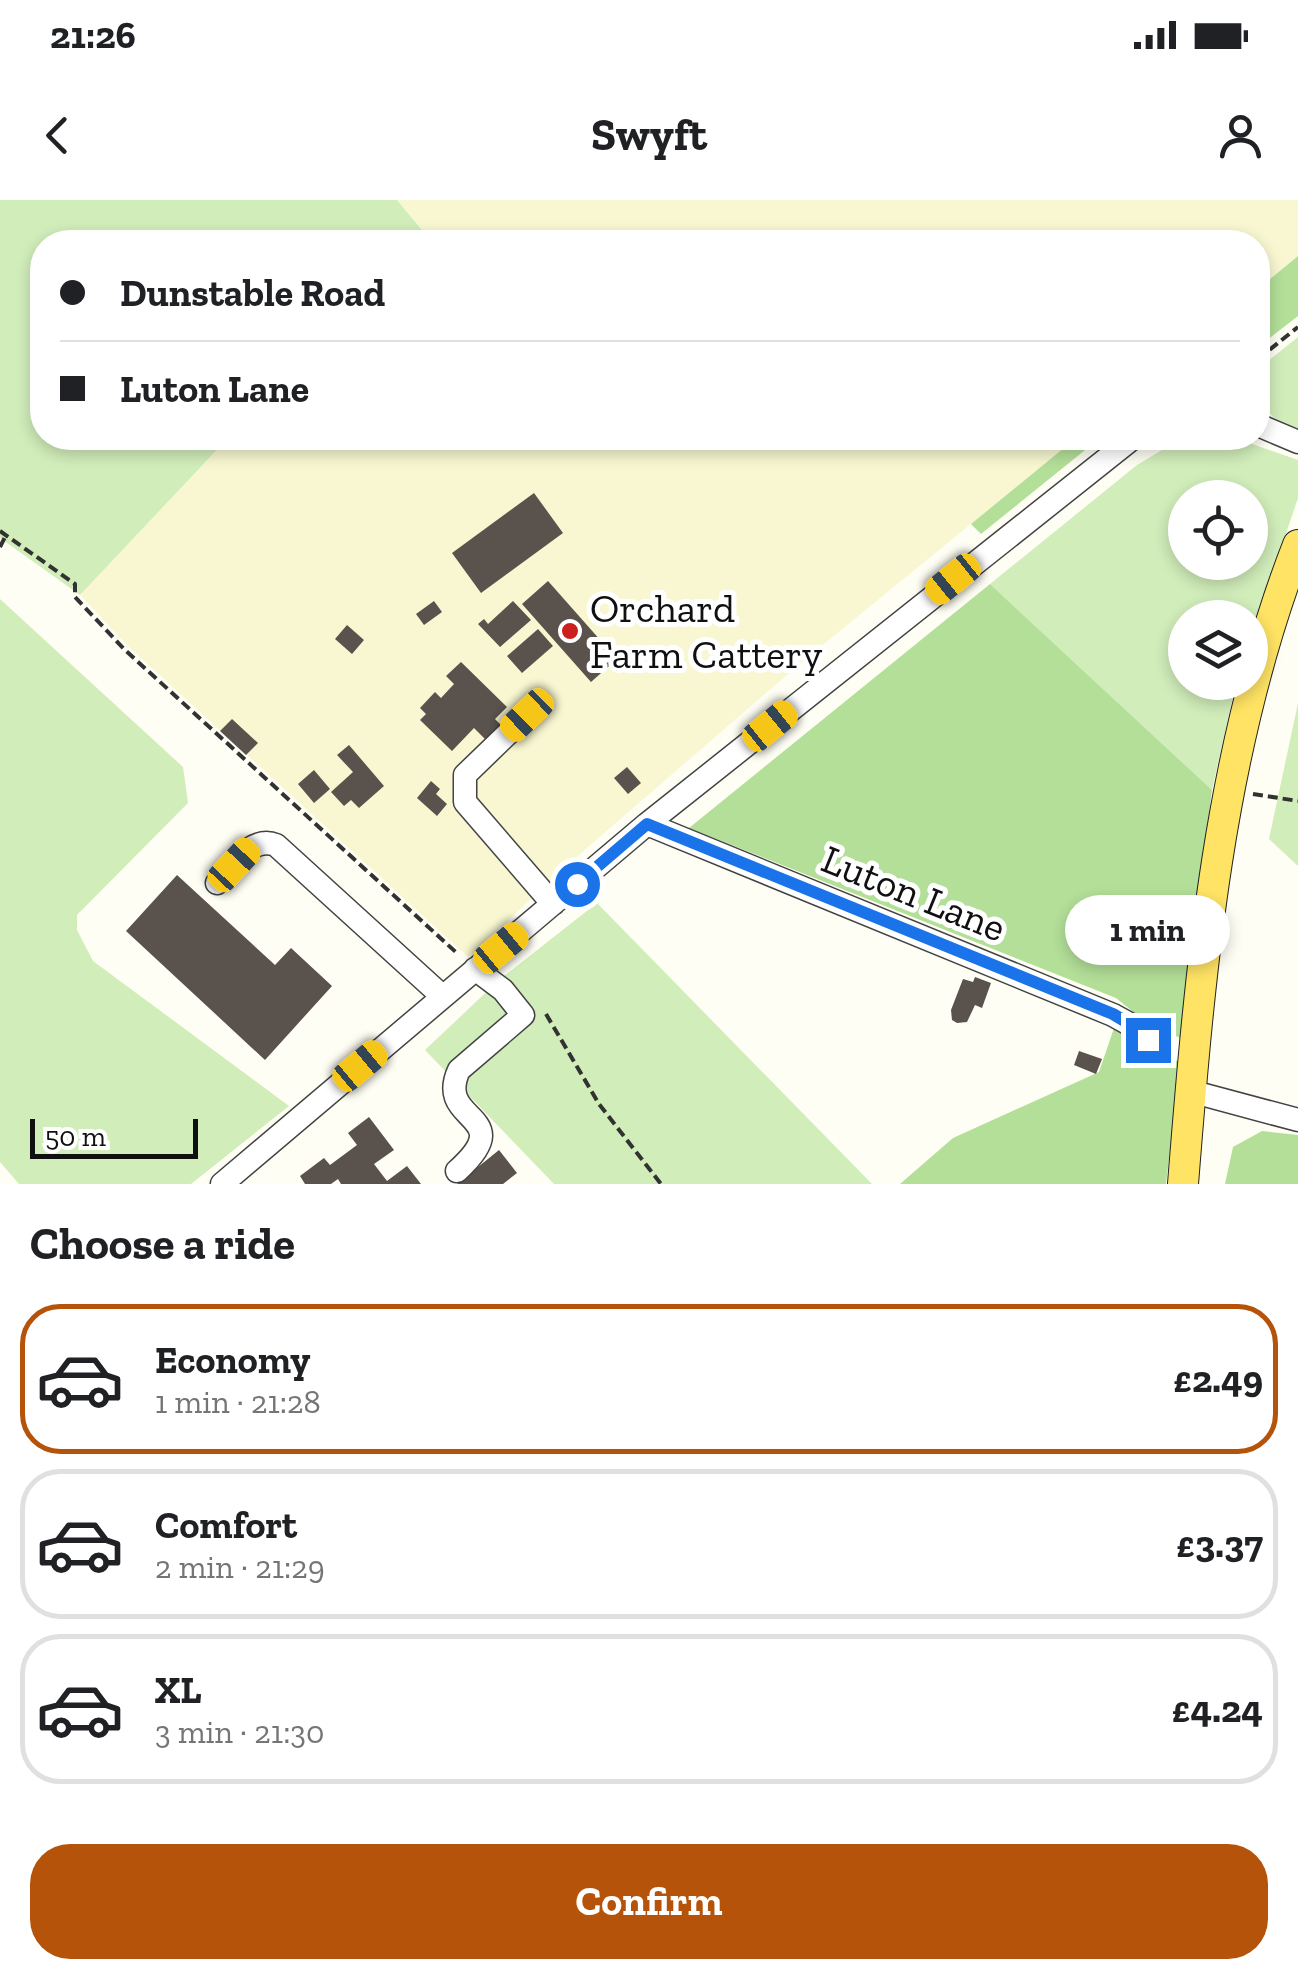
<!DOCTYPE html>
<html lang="en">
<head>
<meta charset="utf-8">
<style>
	:root { --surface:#fff; --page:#f2f2f2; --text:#202124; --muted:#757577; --line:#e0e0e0; --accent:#b45309 }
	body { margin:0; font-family:"Zilla Slab",serif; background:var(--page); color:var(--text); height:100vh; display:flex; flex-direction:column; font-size:38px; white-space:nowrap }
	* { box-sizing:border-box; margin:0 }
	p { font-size:32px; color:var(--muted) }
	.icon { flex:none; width:55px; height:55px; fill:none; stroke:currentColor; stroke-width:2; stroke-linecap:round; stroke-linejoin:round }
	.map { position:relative; height:984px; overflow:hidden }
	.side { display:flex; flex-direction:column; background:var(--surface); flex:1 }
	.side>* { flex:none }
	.banner { position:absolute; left:30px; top:30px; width:1240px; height:220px; border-radius:40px; box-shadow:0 5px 15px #0003; display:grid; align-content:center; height:220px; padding:0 30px; background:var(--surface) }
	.buttons { position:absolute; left:1168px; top:280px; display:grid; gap:20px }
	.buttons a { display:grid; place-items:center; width:100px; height:100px; border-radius:50%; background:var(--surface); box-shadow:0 5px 15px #0003; font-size:50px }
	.scale { position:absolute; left:30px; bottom:25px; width:168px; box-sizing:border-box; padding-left:10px; border:5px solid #101010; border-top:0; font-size:28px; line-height:35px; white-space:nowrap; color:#101010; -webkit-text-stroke:8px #fff; paint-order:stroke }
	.end { position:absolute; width:45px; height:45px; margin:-22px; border:12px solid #1a73e8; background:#fff; box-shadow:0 0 0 5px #fff }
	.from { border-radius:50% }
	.bubble { position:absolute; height:70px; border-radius:35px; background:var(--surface); box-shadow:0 5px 15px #0003; font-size:32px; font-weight:800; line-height:70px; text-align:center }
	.car { position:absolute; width:30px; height:60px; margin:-30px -15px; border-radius:12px; box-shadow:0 0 8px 2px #0007; background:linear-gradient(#f5c518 24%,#345 0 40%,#f5c518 0 76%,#345 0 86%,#f5c518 0) }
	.banner b { display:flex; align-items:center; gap:35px; height:95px; font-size:38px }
	.banner b+b { border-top:2px solid var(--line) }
	.banner i { width:25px; height:25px; background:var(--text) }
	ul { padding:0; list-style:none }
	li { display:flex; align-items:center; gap:30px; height:150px; margin:0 20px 15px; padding:0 10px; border:5px solid var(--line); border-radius:40px }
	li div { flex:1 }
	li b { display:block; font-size:38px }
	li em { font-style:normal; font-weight:800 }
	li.current { border-color:var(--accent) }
	li>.icon { width:90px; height:90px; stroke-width:1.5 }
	h2 { padding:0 30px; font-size:45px; line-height:120px }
	.cta { display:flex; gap:20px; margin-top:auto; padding:20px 30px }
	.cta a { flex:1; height:115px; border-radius:40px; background:var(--accent); color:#fff; font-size:40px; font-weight:800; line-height:115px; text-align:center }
	.status { display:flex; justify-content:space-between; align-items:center; height:70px; padding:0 50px; background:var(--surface); direction:ltr }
	.status svg { height:28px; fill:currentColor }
	header { display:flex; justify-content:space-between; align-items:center; height:130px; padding:0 30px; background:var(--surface); font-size:45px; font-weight:800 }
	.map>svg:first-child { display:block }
	.farmland { fill:#f8f7d1 }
	.green { fill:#d1edba; fill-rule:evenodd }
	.forest { fill:#b3df98 }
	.building { fill:#5a524c }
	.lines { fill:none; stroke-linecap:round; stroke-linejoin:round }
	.minor-casing { stroke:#434343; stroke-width:25 }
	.major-casing { stroke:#212121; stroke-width:32 }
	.path { stroke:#323232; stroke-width:4; stroke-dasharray:10 5; stroke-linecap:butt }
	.minor { stroke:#fff; stroke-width:22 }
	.major { stroke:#ffe364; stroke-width:30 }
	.route { stroke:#1a73e8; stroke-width:12 }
	.poi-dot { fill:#cb211e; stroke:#fff; stroke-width:4 }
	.labels { text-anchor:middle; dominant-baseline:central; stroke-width:10; stroke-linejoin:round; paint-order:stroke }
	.poi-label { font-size:40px; fill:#101010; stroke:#fff; text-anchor:start }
	.street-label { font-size:40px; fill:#101010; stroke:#fff }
</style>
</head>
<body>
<div class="status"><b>21:26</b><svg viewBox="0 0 49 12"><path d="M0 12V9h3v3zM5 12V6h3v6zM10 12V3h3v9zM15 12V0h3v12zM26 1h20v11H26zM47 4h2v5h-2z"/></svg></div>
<header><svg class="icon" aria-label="back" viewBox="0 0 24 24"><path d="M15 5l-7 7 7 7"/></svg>Swyft<svg class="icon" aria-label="person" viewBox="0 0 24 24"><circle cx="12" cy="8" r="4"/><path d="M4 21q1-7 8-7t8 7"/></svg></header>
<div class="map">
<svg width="1298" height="984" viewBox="0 0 1298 984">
	<rect width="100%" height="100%" fill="#fffef4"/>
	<path class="farmland" d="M397,0H1298V56L1258,89V42H410L422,29Z
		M228,238H1076L802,462L588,647L468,757L129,447L80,395Z"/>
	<path class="green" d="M0,0H397L422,30L410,42H42V238H228L80,395L0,338Z
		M1298,137V230L1273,217L1258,199V169Z
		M1182,238H1235L1298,260V298L1250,440V418H1185V482L1236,483L1212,590L990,384L1137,265ZM1185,298H1250V362H1185Z
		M0,399L183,567L188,603L77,715V730L93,761L289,906L191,984H19L0,962Z
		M1298,503V666L1269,639Z
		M597,703L872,984H554L425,850L499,780Z"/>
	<path class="forest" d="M1298,56V116L1258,147V89Z
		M1076,238H1100L981,334L971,324Z
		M990,384L1212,590L1181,838L1153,828L1116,798L689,628Z
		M1115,825L1145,848L1180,862L1166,984H900L953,938L1099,872Z
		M1262,931L1298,935V984H1225L1233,947Z"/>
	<path class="building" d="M534,293L563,333L481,393L452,353Z
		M548,381L617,459L591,482L522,404Z
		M434,401L442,412L424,425L416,414Z
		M513,401L531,420L500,447L478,424L484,419L488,424Z
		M347,425L364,440L352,454L335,439Z
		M538,429L553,446L522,473L507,456Z
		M461,462L507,507L495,519L502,526L487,541L474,528L452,551L420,520L426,514L420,508L435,492L441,498L454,484L446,476Z
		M232,519L258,543L246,555L220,531Z
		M349,545L384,586L359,608L351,600L344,606L331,592L353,572L337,555Z
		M627,567L641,583L628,594L614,578Z
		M314,570L330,589L314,603L298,584Z
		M431,581L440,589L436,594L447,604L437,616L417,598Z
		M177,675L275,765L291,748L332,786L265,860L126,731Z
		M975,777L991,783L982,808L975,805L967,822L957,823L952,820L951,810L963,779L973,782Z
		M1079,851L1102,859L1096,874L1074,865Z
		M369,917L394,950L374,964L387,981L407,966L421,984H341L338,979L331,984H305L300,976L324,958L330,965L357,945L348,933Z
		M499,950L517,973L503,984H457Z"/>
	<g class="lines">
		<g class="minor-casing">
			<path id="minor" d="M1258,225L1298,242
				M527,515L465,575V602L553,704
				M647,624L1113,815L1133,826L1148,840
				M217,683C232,667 251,635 276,645L442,796
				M1190,891L1298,920
				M457,971C521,913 434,924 459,870L523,815L503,790L475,769
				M222,984L647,624L1133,238"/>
		</g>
		<g class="major-casing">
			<path id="major" d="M1183,984C1200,770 1219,547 1298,345"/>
		</g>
		<path class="path" d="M1258,159L1298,127
			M0,331L75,384V397L125,450L459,755
			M0,347L6,335
			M1253,594L1298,601
			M546,814L599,904L661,984"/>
		<use href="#minor" class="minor"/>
		<use href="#major" class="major"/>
	</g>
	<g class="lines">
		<path class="route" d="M577,684L647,624L1113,814L1133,826L1148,840"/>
	</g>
	<circle class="poi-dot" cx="570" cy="431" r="10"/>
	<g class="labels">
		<g class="poi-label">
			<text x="590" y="408">Orchard<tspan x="590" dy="46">Farm Cattery</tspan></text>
		</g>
		<g class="street-label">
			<text transform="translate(914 693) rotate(22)">Luton Lane</text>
		</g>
	</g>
</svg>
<div class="buttons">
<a><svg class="icon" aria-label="locate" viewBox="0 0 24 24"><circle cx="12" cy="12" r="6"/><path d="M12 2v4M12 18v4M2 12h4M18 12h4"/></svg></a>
<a><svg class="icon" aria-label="layers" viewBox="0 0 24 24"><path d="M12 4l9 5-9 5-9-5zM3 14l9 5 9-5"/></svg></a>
</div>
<div class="scale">50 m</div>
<i class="end from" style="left:577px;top:684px"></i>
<i class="end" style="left:1148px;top:840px"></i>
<div class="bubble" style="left:1065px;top:695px;width:165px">1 min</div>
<i class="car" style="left:953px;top:379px;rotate:231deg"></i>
<i class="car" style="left:527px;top:515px;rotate:226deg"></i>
<i class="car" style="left:770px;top:526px;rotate:51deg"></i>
<i class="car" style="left:234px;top:665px;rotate:43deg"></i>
<i class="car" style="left:501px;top:748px;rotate:50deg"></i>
<i class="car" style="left:360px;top:866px;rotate:50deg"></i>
<div class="banner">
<b><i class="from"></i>Dunstable Road</b>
<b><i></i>Luton Lane</b>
</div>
</div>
<section class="side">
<h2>Choose a ride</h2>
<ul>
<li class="current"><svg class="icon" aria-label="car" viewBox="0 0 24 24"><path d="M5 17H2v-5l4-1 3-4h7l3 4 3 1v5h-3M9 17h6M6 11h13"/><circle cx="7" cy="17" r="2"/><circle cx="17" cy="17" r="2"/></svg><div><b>Economy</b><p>1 min · 21:28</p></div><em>£2.49</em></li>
<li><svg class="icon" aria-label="car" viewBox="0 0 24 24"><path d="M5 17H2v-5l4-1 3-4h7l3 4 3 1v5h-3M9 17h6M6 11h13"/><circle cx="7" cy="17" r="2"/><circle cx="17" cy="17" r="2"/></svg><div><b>Comfort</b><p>2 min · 21:29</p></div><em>£3.37</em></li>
<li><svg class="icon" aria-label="car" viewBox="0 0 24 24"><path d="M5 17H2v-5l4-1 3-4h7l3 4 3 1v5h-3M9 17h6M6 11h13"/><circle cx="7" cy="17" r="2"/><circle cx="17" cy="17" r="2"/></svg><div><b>XL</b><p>3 min · 21:30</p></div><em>£4.24</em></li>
</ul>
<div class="cta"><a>Confirm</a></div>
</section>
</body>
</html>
